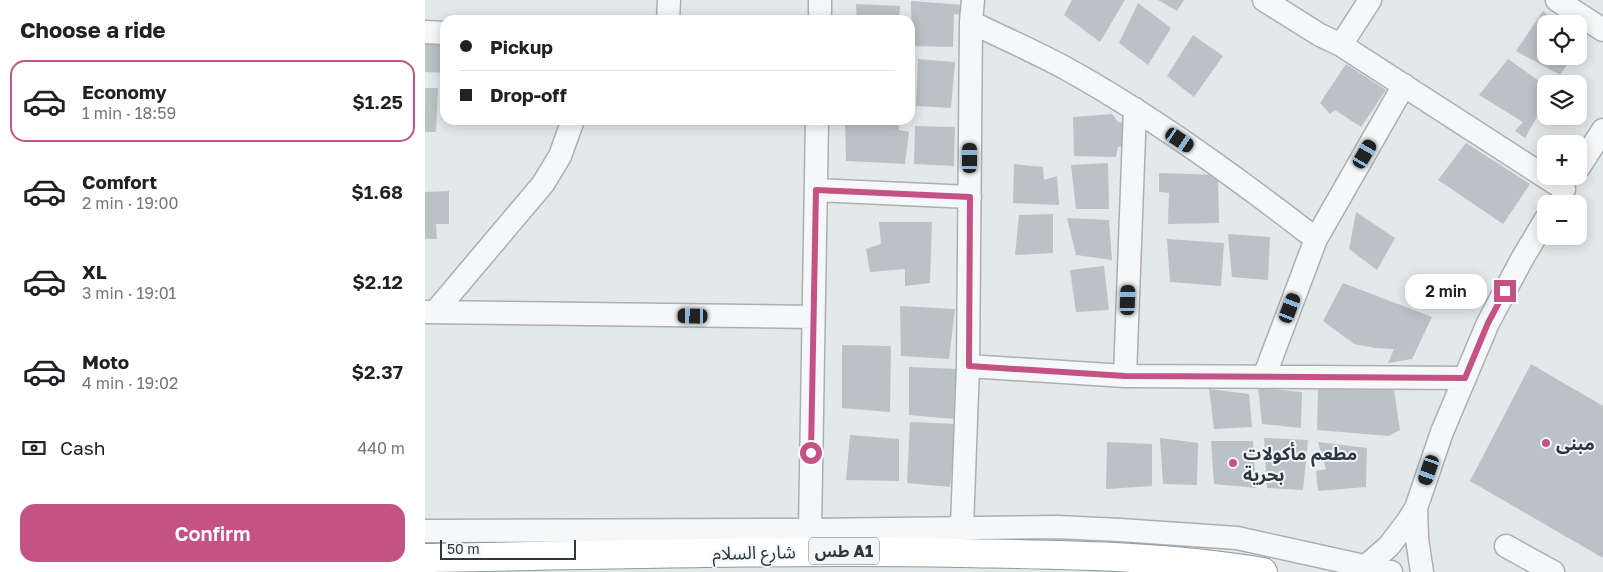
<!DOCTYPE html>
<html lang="en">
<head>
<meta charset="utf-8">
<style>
	:root { --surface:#fff; --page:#f2f2f2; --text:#202124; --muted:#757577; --line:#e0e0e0; --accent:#c55284 }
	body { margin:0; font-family:"Golos Text","Noto Sans Arabic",sans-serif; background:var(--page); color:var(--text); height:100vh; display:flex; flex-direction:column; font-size:19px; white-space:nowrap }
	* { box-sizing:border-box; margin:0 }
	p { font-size:16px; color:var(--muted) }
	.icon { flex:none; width:28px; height:28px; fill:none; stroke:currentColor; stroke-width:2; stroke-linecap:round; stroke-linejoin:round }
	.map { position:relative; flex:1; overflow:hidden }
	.panel { display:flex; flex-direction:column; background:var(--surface); width:425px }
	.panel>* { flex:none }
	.guide { position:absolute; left:15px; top:15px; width:475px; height:110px; border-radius:15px; box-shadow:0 2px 12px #0003; display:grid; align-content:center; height:110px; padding:0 20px; background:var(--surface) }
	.tools { position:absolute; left:1112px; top:15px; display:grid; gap:10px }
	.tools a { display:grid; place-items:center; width:50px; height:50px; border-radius:10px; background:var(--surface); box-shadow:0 2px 12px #0003; font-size:25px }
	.scale { position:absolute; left:15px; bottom:12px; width:136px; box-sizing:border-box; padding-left:5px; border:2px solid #2c3941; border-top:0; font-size:14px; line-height:18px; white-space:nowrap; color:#2c3941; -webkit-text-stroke:4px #f2f6f7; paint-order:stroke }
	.end { position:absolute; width:22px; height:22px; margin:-11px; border:6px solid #c55284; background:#fff; box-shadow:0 0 0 2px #fff }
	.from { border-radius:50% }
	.bubble { position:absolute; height:35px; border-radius:15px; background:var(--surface); box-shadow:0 2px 12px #0003; font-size:16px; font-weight:600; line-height:35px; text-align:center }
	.car { position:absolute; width:15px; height:30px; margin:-15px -8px; border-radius:6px; box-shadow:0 0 4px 1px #0007; background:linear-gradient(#222 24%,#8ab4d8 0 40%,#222 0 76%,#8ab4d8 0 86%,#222 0) }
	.guide b { display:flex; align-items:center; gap:18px; height:48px; font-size:19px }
	.guide b+b { border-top:1px solid var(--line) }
	.guide i { width:12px; height:12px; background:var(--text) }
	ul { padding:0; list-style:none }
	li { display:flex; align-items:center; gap:15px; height:82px; margin:0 10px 8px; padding:0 10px; border:2px solid transparent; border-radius:15px }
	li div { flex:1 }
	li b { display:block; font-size:19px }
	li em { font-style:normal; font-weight:600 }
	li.active { border-color:var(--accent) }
	li>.icon { width:45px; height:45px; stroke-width:1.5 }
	h2 { padding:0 20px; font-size:22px; line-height:60px }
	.pay { display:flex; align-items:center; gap:12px; height:55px; padding:0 20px; font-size:19px }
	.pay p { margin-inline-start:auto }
	.cta { display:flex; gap:10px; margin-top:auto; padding:10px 20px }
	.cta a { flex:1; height:58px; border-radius:15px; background:var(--accent); color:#fff; font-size:20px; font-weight:600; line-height:58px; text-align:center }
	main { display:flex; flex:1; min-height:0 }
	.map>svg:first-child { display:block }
	.building { fill:#bac2c6 }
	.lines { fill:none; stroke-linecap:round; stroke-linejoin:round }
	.minor-casing { stroke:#a8b0b4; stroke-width:25 }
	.highway-casing { stroke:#8b999f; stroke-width:30 }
	.minor { stroke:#f5f7f8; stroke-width:22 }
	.highway { stroke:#fff; stroke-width:28 }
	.route { stroke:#c55284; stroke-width:6 }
	.poi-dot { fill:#c55284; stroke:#f2f6f7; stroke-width:2 }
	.labels { text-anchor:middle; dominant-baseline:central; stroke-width:4; stroke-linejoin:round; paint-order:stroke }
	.shield { fill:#f2f6f7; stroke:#677278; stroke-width:1 }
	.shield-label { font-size:16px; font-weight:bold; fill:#2c3941 }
	.poi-label { font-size:18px; font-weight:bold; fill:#2c3941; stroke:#f2f6f7; text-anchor:start }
	.street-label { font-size:18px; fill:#2c3941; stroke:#f2f6f7 }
</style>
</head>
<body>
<main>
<section class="panel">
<h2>Choose a ride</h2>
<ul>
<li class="active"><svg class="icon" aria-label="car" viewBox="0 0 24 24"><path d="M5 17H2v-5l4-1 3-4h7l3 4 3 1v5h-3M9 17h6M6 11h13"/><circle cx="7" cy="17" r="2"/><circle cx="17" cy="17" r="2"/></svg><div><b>Economy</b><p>1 min · 18:59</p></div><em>$1.25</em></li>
<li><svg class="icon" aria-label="car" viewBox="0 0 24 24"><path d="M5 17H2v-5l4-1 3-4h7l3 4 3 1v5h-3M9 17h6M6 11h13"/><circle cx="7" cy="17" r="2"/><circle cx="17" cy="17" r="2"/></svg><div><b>Comfort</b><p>2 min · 19:00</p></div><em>$1.68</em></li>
<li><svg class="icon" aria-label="car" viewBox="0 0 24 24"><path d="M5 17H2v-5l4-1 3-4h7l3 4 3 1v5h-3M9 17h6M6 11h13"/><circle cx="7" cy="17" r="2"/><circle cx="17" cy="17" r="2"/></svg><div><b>XL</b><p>3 min · 19:01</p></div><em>$2.12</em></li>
<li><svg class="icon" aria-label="car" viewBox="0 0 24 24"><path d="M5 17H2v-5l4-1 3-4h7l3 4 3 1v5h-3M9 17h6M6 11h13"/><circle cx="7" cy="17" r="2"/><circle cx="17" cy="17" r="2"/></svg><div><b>Moto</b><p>4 min · 19:02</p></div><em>$2.37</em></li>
</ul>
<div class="pay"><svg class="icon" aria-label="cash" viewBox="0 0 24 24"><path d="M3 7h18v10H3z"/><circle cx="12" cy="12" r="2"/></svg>Cash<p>440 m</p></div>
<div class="cta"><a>Confirm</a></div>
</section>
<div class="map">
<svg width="1178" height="572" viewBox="0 0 1178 572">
	<rect width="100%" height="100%" fill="#e3e8ea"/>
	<path class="building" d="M647,0H700L675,42L639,15Z
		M733,0H759L752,11Z
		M486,1L538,5L537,15L529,14L528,47L487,46Z
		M713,3L746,28L723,65L694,43Z
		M431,4L475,6L474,20H432Z
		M1118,11L1135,24H1121V56H1148L1135,75L1091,51Z
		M768,35L798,56L769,97L742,76Z
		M0,38L20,39V73L0,72Z
		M493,59L530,62L526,108L491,106Z
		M1083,59L1121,86V101L1100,138L1090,131L1098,122L1054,95Z
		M921,64L961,90L936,127L910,110L905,114L895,103Z
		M0,88H13L11,132H0Z
		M687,114L693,122L702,123L701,146L693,147L691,157L649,156L648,117Z
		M420,120H473L474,130L484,132L480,164L421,161Z
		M490,126L530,127L529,166L489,164Z
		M1041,143L1105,184L1078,224L1013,180Z
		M683,163L684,209H651L646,165Z
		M589,164L618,167L619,180L632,176L634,205L588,203Z
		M734,173L793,175L794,223L743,224L744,193L734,192Z
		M24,191V224H11L12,239H0V192Z
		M931,212L970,238L952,270L924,249Z
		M628,214V253L590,255L594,215Z
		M642,218L684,220L687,260L651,255Z
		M454,222H507L505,283L480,286V269L445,272L441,249L456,244Z
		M803,234L845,237L843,280L807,277Z
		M742,239L799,243L796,286L745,282Z
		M679,266L684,310L651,312L645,270Z
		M918,283L1007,317L987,359L963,363L969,349L950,348L929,344L898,321Z
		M475,306L530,309L524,359L476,356Z
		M417,345L466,346L465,412L417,408Z
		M1106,364L1178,406V558L1045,481Z
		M484,367L533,369L530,419L484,415Z
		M833,388L877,392L876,428L837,424Z
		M784,389L824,394L827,427L789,429Z
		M893,389L969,390L975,430L964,436L892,430Z
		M485,422L532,424L525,487L482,483Z
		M425,435L474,439V481L421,480Z
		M735,438L773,443L772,485L738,484Z
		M839,438L883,440L878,490L842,488Z
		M786,441H828L831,488L789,484Z
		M682,442L727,444V486L681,489Z
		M893,442L942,448L941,487L893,491L891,471L901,469Z"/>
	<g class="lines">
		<g class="minor-casing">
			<path id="minor" d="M839,0L895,35L916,45L1139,189
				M1132,0L1178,30
				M243,20L244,0
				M395,20V0
				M546,22C578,38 611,52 642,69C730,118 812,178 891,239
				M0,32L20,33
				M916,45L945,0
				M1154,167L1178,130
				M391,190L545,197
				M0,312L388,317
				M10,312L118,184L135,156L148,120
				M543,366L700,376L1040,378
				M700,376L710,109
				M839,377L891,239L979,85
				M991,508L992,539L997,572
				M537,527L543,366L546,22L548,0
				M385,530L392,120
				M0,531L385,530L632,527L695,530L812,538L966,572
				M1081,546L1128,572
				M941,566L964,546L983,521L991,508L1017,432L1063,323L1097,259L1121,219"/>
		</g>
		<g class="highway-casing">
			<path id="highway" d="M0,558C178,555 357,550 535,553C637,555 738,555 838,572"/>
		</g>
		<use href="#minor" class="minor"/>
		<use href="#highway" class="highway"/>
	</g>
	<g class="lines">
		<path class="route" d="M386,453L391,190L545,197L544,366L700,376L1040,378L1063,323L1080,291"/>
	</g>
	<g class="poi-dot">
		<circle cx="1121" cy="443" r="5"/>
		<circle cx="808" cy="463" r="5"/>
	</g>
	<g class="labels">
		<rect class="shield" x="384" y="537.5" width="70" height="27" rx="4"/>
		<g class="shield-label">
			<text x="419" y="551">طس A1</text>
		</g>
		<g class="poi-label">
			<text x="1131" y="443">مبنى</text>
			<text x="818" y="453">مطعم مأكولات<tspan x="818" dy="21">بحرية</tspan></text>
		</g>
		<g class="street-label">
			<text transform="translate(329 552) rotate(-1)">شارع السلام</text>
		</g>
	</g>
</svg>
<div class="tools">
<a><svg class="icon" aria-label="locate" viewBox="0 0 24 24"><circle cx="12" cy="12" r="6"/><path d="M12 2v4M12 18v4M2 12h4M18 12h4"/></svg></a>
<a><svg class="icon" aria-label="layers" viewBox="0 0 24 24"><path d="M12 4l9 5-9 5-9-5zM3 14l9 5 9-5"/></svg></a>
<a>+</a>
<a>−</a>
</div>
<div class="scale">50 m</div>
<i class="end from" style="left:386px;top:453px"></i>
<i class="end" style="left:1080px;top:291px"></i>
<div class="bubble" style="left:980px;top:274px;width:82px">2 min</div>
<i class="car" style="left:755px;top:140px;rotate:124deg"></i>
<i class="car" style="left:940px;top:154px;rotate:30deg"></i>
<i class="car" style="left:545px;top:158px;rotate:0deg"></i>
<i class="car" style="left:703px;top:300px;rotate:2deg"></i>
<i class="car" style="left:865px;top:308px;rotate:21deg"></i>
<i class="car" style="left:268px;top:316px;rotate:271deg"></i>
<i class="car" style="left:1004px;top:470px;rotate:199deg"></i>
<div class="guide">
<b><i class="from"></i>Pickup</b>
<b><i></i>Drop-off</b>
</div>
</div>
</main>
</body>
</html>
